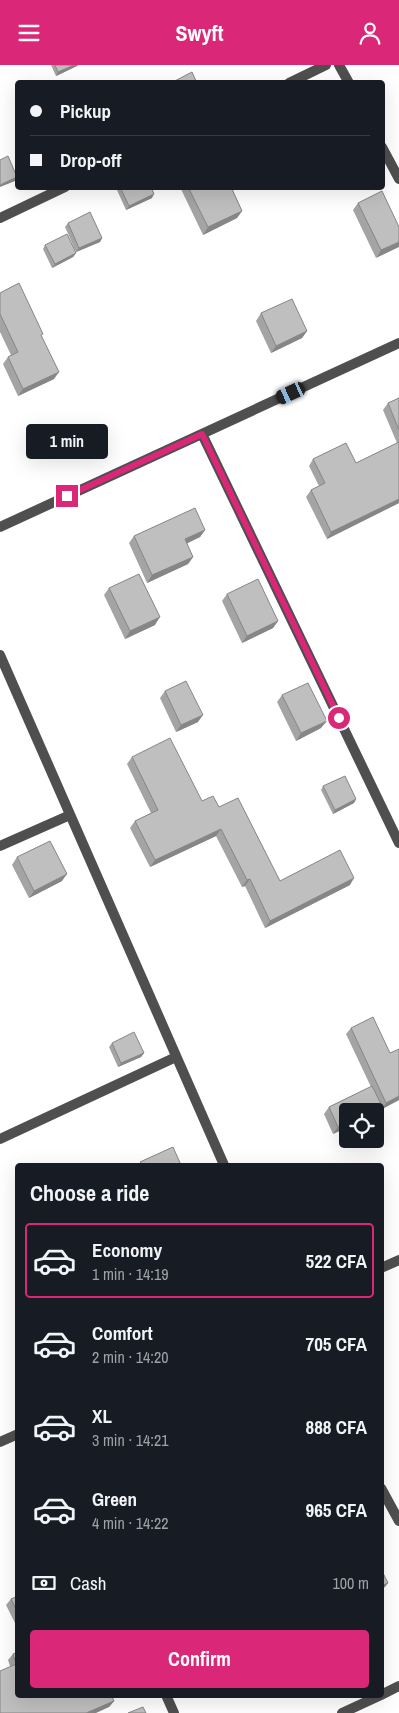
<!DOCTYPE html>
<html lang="en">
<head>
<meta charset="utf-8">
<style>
	:root { --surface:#171b24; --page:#20242c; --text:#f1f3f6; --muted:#9ea1a6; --line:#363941; --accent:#db2777 }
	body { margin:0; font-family:"Archivo Narrow",sans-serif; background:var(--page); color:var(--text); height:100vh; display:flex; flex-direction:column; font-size:19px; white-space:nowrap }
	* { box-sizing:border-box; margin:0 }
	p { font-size:16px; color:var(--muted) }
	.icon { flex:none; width:28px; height:28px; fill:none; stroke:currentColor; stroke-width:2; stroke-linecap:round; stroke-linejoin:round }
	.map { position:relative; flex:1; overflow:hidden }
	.details { position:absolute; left:15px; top:1098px; width:369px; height:535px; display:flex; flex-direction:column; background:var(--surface); border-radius:5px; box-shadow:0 5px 20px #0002 }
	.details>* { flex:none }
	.top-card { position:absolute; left:15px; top:15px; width:370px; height:110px; border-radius:5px; box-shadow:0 5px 20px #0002; display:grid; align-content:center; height:110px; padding:0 15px; background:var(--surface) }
	.buttons { position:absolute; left:339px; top:1038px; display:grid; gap:10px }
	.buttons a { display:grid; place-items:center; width:45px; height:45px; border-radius:5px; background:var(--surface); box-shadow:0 5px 20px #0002; font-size:25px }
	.end { position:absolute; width:22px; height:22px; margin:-11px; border:6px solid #db2777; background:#fff; box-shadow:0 0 0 2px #fff }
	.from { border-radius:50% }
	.bubble { position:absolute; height:35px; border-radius:5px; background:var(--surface); box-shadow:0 5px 20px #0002; font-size:16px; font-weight:700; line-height:35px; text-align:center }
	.car { position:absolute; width:15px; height:30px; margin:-15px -8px; border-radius:6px; box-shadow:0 0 4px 1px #0007; background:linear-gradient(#222 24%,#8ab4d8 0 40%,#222 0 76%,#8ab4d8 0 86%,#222 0) }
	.top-card b { display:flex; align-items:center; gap:18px; height:48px; font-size:19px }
	.top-card b+b { border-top:1px solid var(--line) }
	.top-card i { width:12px; height:12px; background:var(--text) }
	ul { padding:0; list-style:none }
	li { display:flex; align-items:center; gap:15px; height:75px; margin:0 10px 8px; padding:0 5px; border:2px solid transparent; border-radius:5px }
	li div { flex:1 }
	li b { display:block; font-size:19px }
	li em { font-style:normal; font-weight:700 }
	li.current { border-color:var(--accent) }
	li>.icon { width:45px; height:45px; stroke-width:1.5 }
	h2 { padding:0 15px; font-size:22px; line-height:60px }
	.pay { display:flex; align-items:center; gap:12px; height:55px; padding:0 15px; font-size:19px }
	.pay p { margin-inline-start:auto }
	.cta { display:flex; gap:10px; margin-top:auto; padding:10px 15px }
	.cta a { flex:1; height:58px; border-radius:5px; background:var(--accent); color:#fff; font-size:20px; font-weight:700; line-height:58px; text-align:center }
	header { display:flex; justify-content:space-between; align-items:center; height:65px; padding:0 15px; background:var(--accent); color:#fff; font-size:22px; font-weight:700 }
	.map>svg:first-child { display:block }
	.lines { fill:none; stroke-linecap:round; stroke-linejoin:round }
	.minor { stroke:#4f4f4f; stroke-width:10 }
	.wall { fill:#a4a4a4 }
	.shaded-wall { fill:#868686 }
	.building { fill:#bfbfbf; stroke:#868686 }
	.route { stroke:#db2777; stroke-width:6 }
</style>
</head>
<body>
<header><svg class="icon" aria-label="menu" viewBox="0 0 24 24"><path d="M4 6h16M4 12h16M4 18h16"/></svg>Swyft<svg class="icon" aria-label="person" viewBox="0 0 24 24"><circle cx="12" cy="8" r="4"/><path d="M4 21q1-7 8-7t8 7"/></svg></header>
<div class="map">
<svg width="399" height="1648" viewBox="0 0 399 1648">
	<rect width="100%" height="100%" fill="#fff"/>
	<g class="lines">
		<path class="minor" d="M339,0L349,18
			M289,18L326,0
			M382,82L399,114
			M0,153L65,122
			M202,369L399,778
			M0,462L399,278
			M0,590L224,1100
			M0,781L70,750
			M0,1074L176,992
			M381,1203L399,1195
			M0,1377L18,1369
			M381,1423L399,1456
			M166,1630L174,1648
			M381,1630L399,1621
			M342,1648L381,1630"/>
	</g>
	<path class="wall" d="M51,0H78L77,1L56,11Z
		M118,122H151L152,133L126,145L117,125Z
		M180,122H231L242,146L237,153L203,170Z
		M358,138L399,162L376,193L353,145Z
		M68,158L102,173L100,177L76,187L65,162Z
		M45,180L76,188L73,192L52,203L43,184Z
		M0,228L54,314L18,331L3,299L8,292L11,290L0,267Z
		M261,248L307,266L302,273L271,288L256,256Z
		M399,333V438L327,474L306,432L311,425L319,421L309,401L313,394L356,398L397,378L383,345L388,338Z
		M205,465L200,472L186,478L193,492L188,499L147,518L129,478L134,471Z
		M109,523L155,560L125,574L104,530Z
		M227,529L278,556L273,563L242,578L222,536Z
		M165,626L198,657L176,667L160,633Z
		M282,630L321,663L296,676L277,637Z
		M132,692L202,736L219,742L280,816L350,820L265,863L245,821L242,822L216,771L150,802L130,763L135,756L151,748L127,699Z
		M323,721L356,734L354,738L333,749L321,725Z
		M17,792L62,816L29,833L12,800Z
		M351,963L399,1035L382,1044L381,1042L377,1048L333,1069L324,1049L329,1042L371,1022L346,969Z
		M112,978L144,988L141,992L118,1002L109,982Z
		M18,1531V1564L6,1540L11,1534Z
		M13,1589L114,1636L109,1642L10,1601L8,1595Z"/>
	<path class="shaded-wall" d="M74,0H78L77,1L56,11L58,7Z
		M17,112L15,116L0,122V120Z
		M154,129L152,133L126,145L129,141Z
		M242,146L237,153L203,170L208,162Z
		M102,173L100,177L76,187L79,183Z
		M399,177V182L376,193L381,185Z
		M76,188L73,192L52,203L55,199Z
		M307,266L302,273L271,288L276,281Z
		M59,307L54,314L18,331L23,324Z
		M399,434V438L327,474L331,467Z
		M205,465L200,472L180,482L185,474Z
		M193,492L188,499L147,518L152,510Z
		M160,552L155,560L125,574L130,566Z
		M278,556L273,563L242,578L247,571Z
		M203,650L198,657L176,667L181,660Z
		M327,656L321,663L296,676L301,668Z
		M356,734L354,738L333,749L335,745Z
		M221,764L216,771L150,802L155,795Z
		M67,809L62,816L29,833L34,826Z
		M354,813L350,820L265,863L270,856Z
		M250,814L245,821L242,822L247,815Z
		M144,988L141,992L118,1002L121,998Z
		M399,1031V1035L382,1044L386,1038Z
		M382,1041L377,1048L375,1049V1046H371Z
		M348,1058V1062L333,1069L338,1062Z
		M388,1518L385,1522L381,1524V1521Z
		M114,1636L109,1642L96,1648H86Z"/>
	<path class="building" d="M55,0H74L58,7Z
		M192,7L197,18H171Z
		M8,91L17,112L0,120V95Z
		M120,122H151L154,129L129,141Z
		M188,122H231L242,146L208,162Z
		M382,126L399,162V177L381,185L358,138Z
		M90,147L102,173L79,183L68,158Z
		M67,169L76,188L55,199L45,180Z
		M19,218L43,269L41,270L59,307L23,324L8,292L18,287L0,249V228Z
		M292,234L307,266L276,281L261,248Z
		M399,333V365L388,338Z
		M399,377V434L331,467L311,425L325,418L313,394L346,378L356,398Z
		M195,443L205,465L185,474L193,492L152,510L134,471Z
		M139,509L160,552L130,566L109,523Z
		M258,514L278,556L247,571L227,529Z
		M186,616L203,650L181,660L165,626Z
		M308,618L327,656L301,668L282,630Z
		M170,673L202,736L213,731L219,742L238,733L280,816L340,785L354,813L270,856L250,814L247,815L221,764L155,795L135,756L158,745L132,692Z
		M345,711L356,734L335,745L323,721Z
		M50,776L67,809L34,826L17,792Z
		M373,952L390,988L399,984V1031L386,1038L351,963Z
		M134,967L144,988L121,998L112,978Z
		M372,1021L382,1041L371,1046H348V1058L338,1062L329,1042Z
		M173,1082L181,1100H142L140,1097Z
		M381,1504L388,1518L381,1521Z
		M18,1531V1548L11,1534Z
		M18,1587V1630H111L114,1636L86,1648H0V1606L16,1599L13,1589Z
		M143,1642L146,1648H128Z"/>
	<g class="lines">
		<path class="route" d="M67,431L202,369L339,653"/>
	</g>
</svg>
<div class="buttons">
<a><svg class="icon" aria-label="locate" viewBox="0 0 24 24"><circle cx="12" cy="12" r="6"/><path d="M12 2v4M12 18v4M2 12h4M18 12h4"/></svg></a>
</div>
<i class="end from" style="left:339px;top:653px"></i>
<i class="end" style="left:67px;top:431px"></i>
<div class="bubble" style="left:26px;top:359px;width:82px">1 min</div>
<i class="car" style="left:291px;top:328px;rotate:245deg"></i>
<div class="top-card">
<b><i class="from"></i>Pickup</b>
<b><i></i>Drop-off</b>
</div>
<section class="details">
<h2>Choose a ride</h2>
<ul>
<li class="current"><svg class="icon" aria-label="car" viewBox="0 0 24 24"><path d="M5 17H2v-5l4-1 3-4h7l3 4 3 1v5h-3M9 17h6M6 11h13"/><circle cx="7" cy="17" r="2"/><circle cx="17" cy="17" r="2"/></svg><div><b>Economy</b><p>1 min · 14:19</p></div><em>522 CFA</em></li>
<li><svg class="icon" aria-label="car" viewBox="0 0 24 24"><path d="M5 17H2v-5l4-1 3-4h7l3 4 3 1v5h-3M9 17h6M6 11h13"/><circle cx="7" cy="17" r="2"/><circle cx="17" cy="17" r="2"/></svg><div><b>Comfort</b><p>2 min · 14:20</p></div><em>705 CFA</em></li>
<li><svg class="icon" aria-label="car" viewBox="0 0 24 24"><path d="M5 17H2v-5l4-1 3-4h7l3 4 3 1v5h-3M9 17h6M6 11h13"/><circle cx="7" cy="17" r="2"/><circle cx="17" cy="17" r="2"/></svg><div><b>XL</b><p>3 min · 14:21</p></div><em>888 CFA</em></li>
<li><svg class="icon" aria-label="car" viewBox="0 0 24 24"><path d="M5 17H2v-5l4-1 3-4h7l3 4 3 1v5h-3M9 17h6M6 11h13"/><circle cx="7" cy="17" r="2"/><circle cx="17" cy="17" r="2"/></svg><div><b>Green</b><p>4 min · 14:22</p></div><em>965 CFA</em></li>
</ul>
<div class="pay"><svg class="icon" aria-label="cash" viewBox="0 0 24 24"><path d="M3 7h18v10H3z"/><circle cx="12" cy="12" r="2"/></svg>Cash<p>100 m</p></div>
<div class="cta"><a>Confirm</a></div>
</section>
</div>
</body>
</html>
